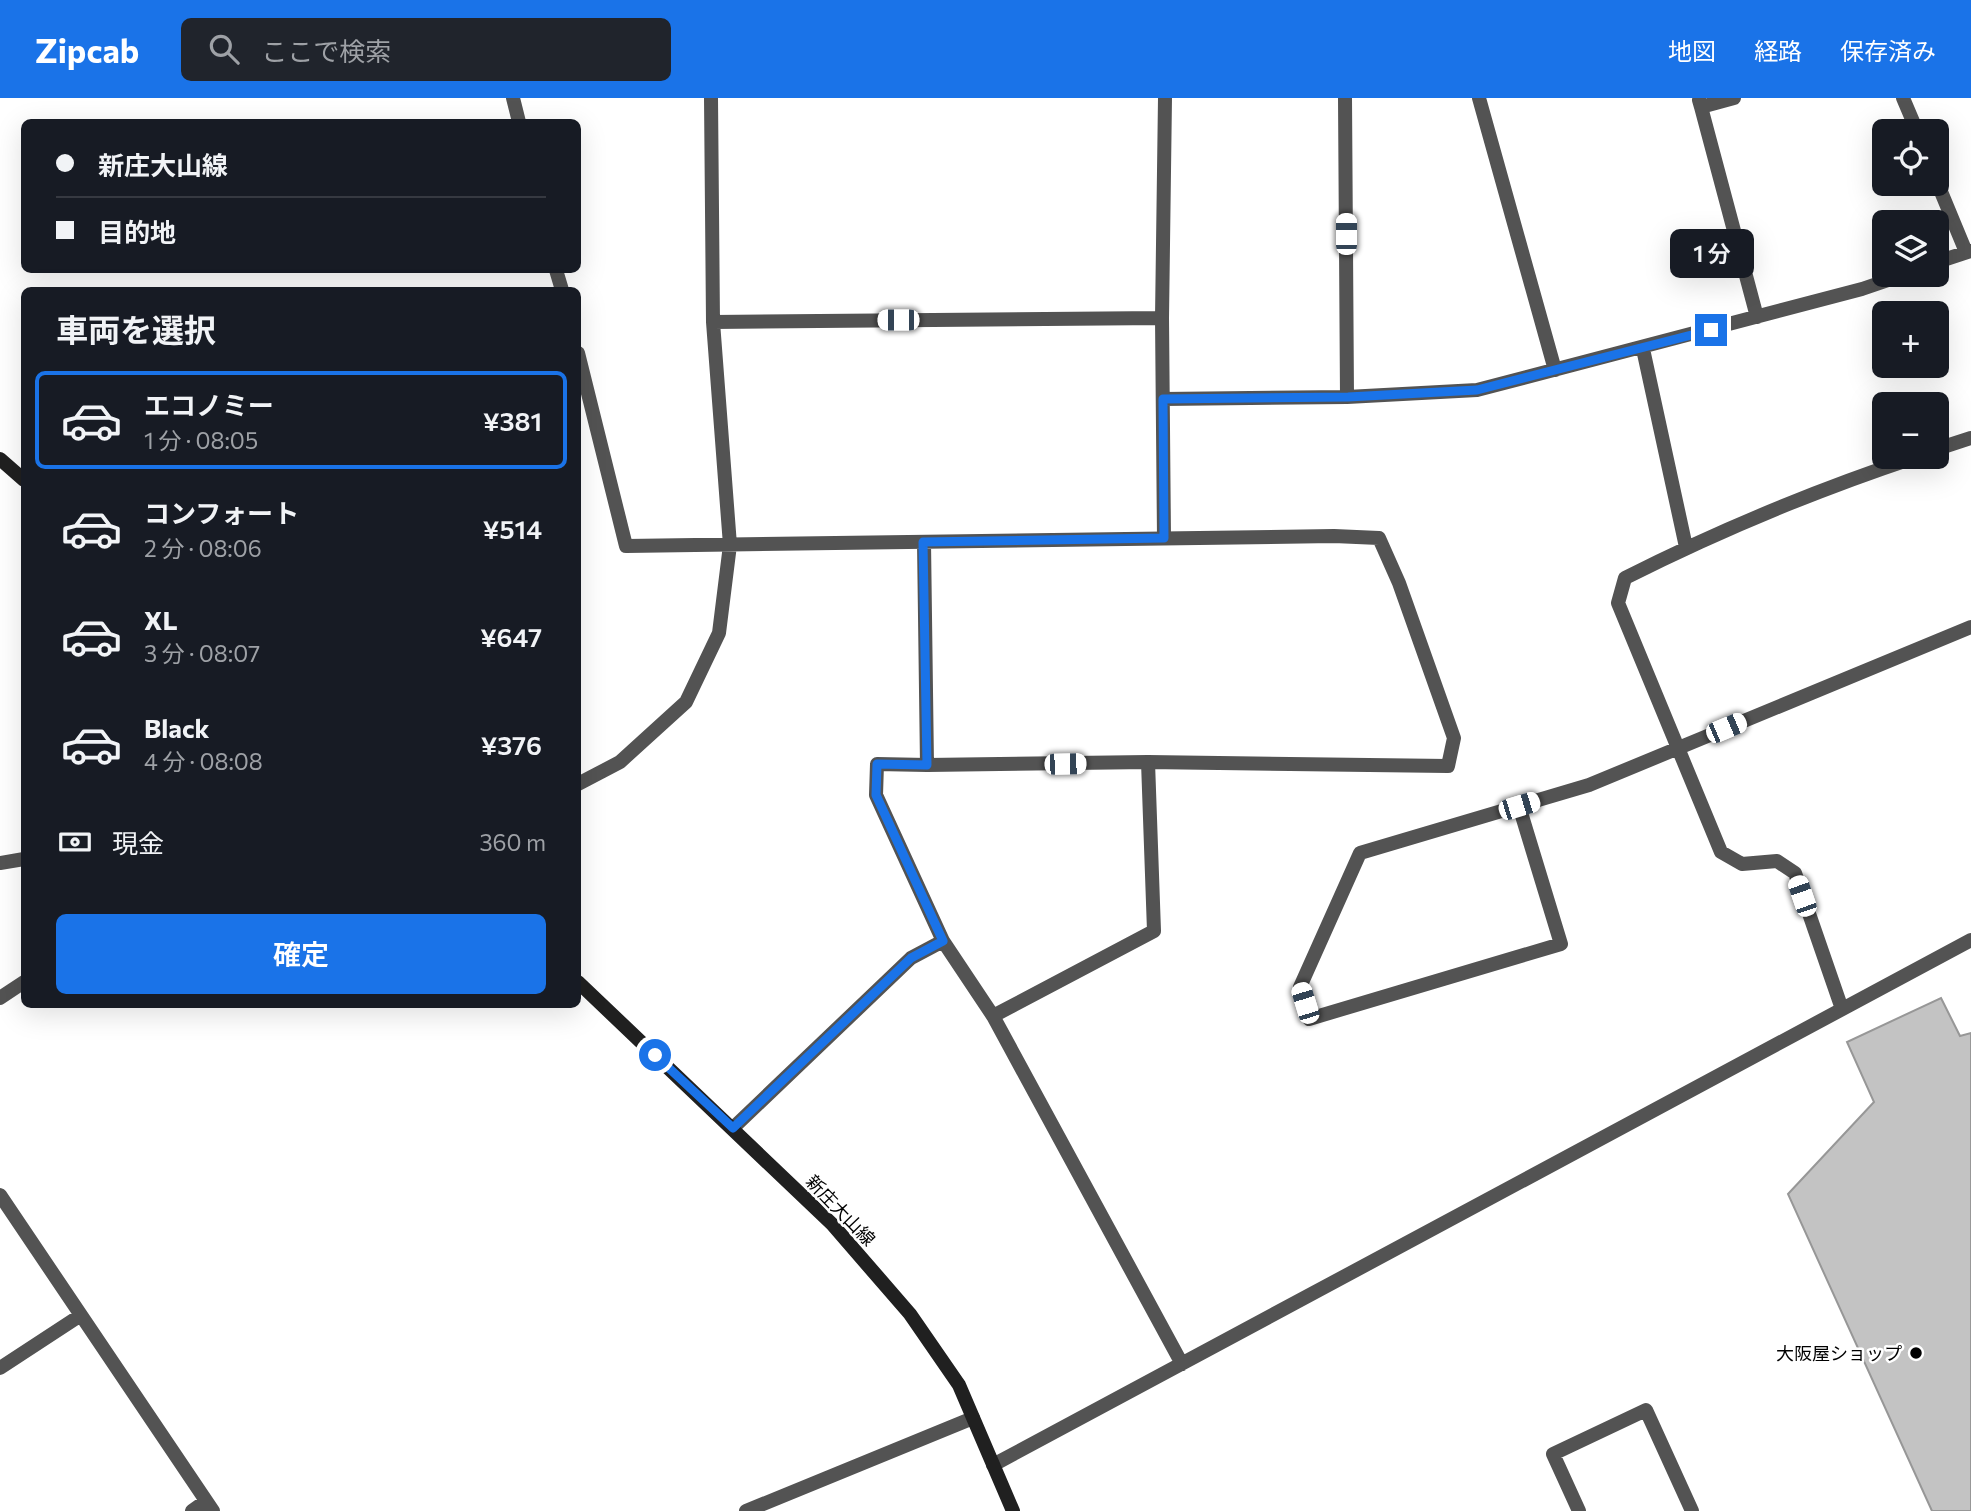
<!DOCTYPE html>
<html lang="ja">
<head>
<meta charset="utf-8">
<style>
	:root { --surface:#171b24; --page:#20242c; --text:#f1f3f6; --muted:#9ea1a6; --line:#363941; --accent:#1a73e8 }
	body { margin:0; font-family:Commissioner,"Noto Sans JP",sans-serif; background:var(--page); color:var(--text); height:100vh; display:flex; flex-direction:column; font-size:26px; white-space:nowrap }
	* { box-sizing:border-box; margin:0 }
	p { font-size:23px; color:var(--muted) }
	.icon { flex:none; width:38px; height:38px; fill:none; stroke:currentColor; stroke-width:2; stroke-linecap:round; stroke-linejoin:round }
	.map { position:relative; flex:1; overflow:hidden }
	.drawer { position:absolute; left:21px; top:189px; width:560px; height:721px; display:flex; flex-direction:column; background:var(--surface); border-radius:10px; box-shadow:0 7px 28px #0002 }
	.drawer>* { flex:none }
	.guide { position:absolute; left:21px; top:21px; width:560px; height:154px; border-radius:10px; box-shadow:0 7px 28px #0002; display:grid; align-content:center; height:154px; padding:0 35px; background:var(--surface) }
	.tools { position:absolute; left:1872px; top:21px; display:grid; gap:14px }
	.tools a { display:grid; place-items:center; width:77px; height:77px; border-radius:10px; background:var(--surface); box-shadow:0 7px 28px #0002; font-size:35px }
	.end { position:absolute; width:32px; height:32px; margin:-16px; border:9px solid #1a73e8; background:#fff; box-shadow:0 0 0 4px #fff }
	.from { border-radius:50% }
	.bubble { position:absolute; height:49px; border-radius:10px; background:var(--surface); box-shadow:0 7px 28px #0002; font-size:23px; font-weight:600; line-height:49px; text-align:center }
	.car { position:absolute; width:21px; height:42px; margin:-21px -10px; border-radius:9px; box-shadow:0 0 5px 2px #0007; background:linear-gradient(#fff 24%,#345 0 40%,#fff 0 76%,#345 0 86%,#fff 0) }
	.guide b { display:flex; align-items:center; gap:24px; height:66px; font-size:26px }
	.guide b+b { border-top:2px solid var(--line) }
	.guide i { width:18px; height:18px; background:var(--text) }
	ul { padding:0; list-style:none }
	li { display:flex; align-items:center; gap:21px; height:98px; margin:0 14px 10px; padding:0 21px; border:4px solid transparent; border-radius:10px }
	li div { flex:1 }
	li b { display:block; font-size:26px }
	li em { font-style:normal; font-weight:600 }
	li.active { border-color:var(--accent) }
	li>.icon { width:63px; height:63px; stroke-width:1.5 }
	h2 { padding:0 35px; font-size:32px; line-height:84px }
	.pay { display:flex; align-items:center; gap:18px; height:77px; padding:0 35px; font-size:26px }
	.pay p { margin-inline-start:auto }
	.primary-button { display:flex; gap:14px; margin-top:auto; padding:14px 35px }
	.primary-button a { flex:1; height:80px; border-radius:10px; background:var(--accent); color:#fff; font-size:28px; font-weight:600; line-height:80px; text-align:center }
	header { display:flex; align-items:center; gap:42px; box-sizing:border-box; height:98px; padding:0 35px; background:var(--accent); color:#fff }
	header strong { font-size:33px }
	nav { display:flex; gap:38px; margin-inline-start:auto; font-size:24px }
	.search { width:490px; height:63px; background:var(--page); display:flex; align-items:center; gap:18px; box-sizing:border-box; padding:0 24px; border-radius:10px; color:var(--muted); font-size:26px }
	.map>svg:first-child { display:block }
	.building { fill:#c3c3c3; stroke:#979797; stroke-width:2 }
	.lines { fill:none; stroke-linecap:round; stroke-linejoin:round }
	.street { stroke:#535353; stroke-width:14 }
	.secondary { stroke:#202020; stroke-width:14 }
	.route { stroke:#1a73e8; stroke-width:9 }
	.poi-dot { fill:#000; stroke:#fff; stroke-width:2.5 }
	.labels { text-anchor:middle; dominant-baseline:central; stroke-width:5; stroke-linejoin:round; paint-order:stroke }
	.street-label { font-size:18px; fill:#000; stroke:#fff }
	.poi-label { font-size:18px; fill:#000; stroke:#fff; text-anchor:end }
</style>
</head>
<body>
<header>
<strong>Zipcab</strong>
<div class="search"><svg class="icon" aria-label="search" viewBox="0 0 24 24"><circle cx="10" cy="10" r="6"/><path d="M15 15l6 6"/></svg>ここで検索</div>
<nav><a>地図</a><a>経路</a><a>保存済み</a></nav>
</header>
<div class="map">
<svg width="1971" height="1413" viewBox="0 0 1971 1413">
	<rect width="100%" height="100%" fill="#fff"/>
	<path class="building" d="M1941,900L1960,938L1971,935V1413H1932L1788,1096L1874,1004L1847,944Z"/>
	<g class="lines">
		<path class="street" d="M513,0L519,24
			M1345,0L1347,299
			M1479,0L1555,272
			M1903,0L1917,33
			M1699,2L1701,9L1734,0
			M1701,9L1757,219
			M1937,84L1966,154
			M1937,164L1971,153
			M556,172L562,192
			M713,224L1162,220
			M1643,251L1686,449
			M578,255L626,448L1334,438L1379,440L1399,485L1454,640L1448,668L1148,664
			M1163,301L1347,299L1477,292L1862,191L1903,177
			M1937,351L1971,340
			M1164,440L1162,220L1165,0
			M927,667L1148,664L1154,833L993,918L943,843
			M578,686L620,664L686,604L719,535L730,447L713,224L711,0
			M1519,708L1561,846L1309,921L1300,889L1360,755L1589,687L1971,529
			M0,765L24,761
			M0,900L24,884
			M1842,911L1795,775L1777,763L1742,766L1721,754L1618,505L1625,480C1718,433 1817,392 1916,359
			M993,918L1182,1266
			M733,1030L911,860L943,843L876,697L877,666L927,667L924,444
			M0,1097L213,1413
			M0,1270L81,1217
			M993,1367L1971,842
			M192,1413L206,1403
			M746,1413L973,1320
			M1579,1413L1553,1356L1646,1312L1692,1413"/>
		<path class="secondary" d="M0,361L24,382
			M578,884L832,1126L910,1216L959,1287L1013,1413"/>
	</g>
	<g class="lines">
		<path class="route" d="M655,957L733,1030L911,860L943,843L876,697L877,666L927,667L923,444L1164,440L1163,301L1348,299L1477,292L1711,232"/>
	</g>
	<circle class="poi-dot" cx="1916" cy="1255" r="7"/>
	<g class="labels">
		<g class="street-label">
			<text transform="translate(841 1112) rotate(46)">新庄大山線</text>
		</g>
		<g class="poi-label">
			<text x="1902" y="1255">大阪屋ショップ</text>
		</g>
	</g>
</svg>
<div class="tools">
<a><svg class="icon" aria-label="locate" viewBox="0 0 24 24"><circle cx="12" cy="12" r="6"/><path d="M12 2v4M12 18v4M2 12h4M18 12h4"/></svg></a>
<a><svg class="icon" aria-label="layers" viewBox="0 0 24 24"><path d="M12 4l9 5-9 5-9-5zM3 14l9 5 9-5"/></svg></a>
<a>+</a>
<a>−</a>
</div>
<i class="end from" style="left:655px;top:957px"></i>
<i class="end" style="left:1711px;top:232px"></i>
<div class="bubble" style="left:1670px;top:131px;width:84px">1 分</div>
<i class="car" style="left:1346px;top:136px;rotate:0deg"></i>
<i class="car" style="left:898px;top:222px;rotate:270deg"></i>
<i class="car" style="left:1726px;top:630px;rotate:67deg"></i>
<i class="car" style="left:1065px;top:666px;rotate:89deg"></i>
<i class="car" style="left:1519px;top:708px;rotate:73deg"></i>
<i class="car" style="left:1802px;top:798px;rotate:341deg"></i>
<i class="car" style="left:1305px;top:905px;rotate:343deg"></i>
<div class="guide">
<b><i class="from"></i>新庄大山線</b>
<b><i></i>目的地</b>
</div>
<section class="drawer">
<h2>車両を選択</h2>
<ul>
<li class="active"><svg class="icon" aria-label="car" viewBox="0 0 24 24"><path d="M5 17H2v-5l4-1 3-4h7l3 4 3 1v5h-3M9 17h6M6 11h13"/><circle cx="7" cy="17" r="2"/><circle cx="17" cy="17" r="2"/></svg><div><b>エコノミー</b><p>1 分 · 08:05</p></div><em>¥381</em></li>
<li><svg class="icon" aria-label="car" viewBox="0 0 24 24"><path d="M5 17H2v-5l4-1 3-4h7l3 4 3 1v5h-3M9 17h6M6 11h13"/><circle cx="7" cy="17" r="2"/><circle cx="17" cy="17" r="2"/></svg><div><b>コンフォート</b><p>2 分 · 08:06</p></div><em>¥514</em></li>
<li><svg class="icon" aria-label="car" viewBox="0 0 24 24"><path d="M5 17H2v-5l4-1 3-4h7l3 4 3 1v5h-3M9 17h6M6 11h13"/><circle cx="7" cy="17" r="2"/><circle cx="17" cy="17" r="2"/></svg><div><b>XL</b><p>3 分 · 08:07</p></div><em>¥647</em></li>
<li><svg class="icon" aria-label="car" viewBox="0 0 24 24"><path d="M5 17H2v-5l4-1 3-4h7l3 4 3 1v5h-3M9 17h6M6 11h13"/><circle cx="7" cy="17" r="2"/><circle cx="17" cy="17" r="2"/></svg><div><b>Black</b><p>4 分 · 08:08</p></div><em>¥376</em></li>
</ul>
<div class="pay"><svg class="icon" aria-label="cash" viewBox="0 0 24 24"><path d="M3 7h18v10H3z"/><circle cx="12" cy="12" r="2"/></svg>現金<p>360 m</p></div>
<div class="primary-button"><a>確定</a></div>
</section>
</div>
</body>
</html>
